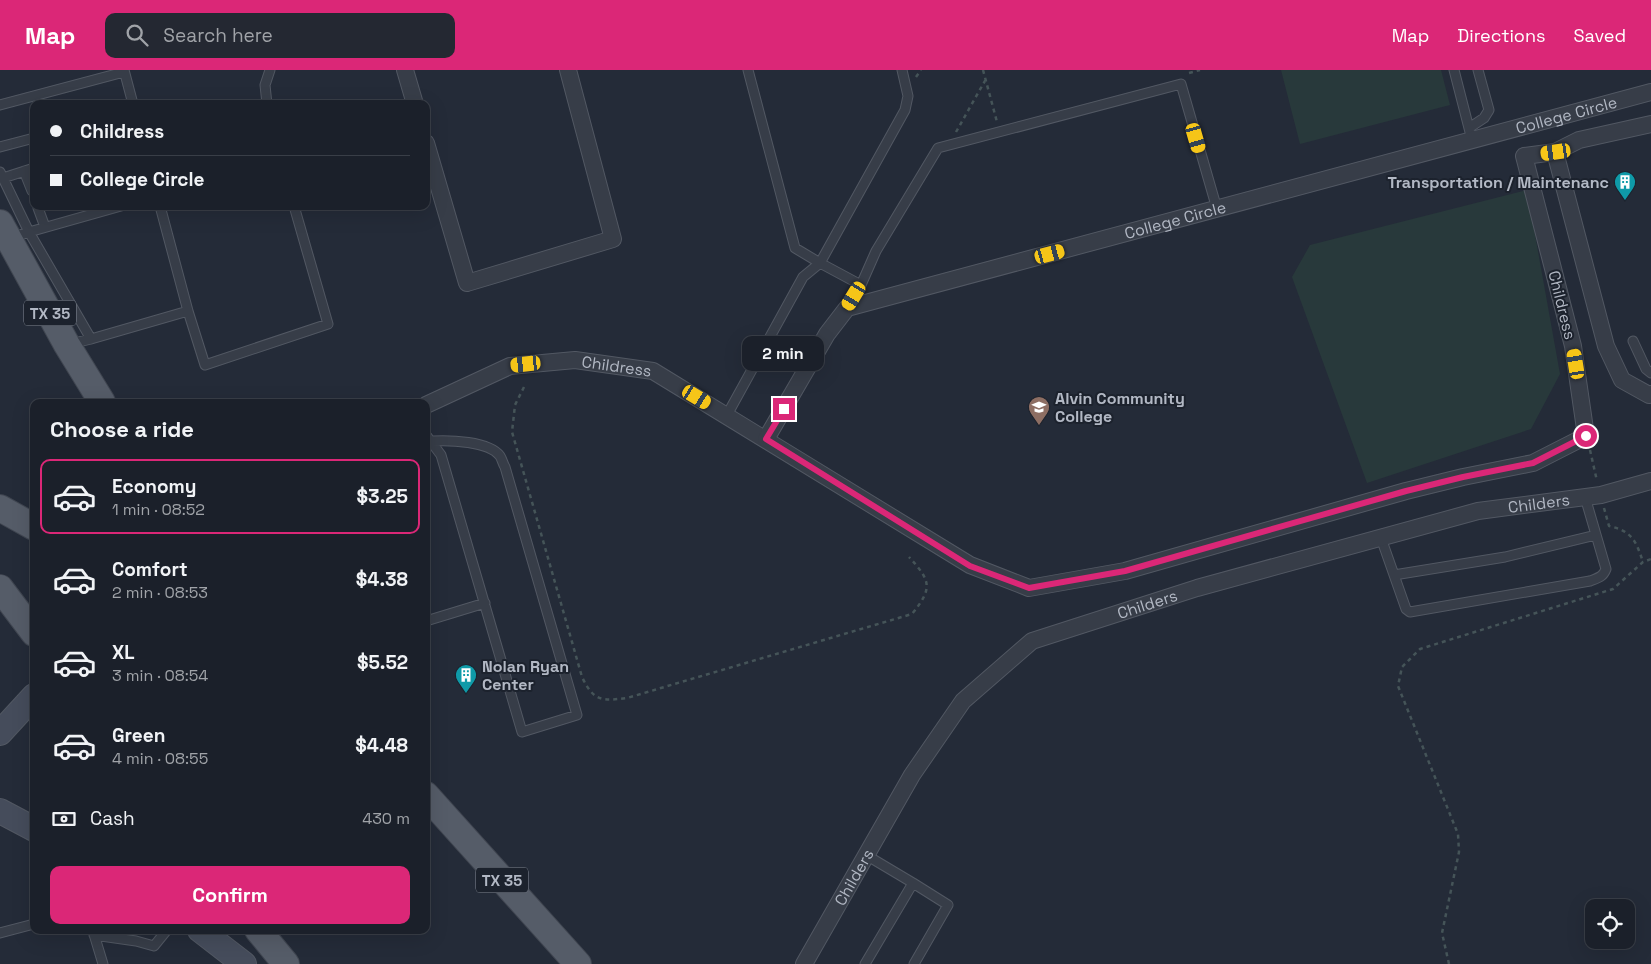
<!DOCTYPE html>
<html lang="en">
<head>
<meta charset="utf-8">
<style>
	:root { --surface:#1b202a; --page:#242832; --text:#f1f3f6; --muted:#a0a3a8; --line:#393e47; --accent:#db2777 }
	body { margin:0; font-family:"Space Grotesk",sans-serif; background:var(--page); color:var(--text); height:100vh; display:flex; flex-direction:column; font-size:19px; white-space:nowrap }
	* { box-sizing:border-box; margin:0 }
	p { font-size:16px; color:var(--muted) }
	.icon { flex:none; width:28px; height:28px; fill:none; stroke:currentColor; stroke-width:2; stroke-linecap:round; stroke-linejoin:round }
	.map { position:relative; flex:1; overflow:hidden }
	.drawer { position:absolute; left:30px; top:329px; width:400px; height:535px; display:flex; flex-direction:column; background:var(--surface); border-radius:10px; box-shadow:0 5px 20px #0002,0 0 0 1px var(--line) }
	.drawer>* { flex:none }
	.top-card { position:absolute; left:30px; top:30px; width:400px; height:110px; border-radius:10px; box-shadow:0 5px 20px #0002,0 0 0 1px var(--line); display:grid; align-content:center; height:110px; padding:0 20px; background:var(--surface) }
	.buttons { position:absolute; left:1585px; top:829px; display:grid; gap:10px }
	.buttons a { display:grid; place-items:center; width:50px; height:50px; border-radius:10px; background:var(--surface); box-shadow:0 5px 20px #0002,0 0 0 1px var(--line); font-size:25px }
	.end { position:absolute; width:22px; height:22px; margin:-11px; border:6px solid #db2777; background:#fff; box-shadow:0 0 0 2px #fff }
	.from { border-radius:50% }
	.bubble { position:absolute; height:35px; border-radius:10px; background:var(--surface); box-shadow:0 5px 20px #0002,0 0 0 1px var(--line); font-size:16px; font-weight:800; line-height:35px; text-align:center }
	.car { position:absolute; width:15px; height:30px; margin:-15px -8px; border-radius:6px; box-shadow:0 0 4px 1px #0007; background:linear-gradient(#f5c518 24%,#345 0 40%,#f5c518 0 76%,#345 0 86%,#f5c518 0) }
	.top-card b { display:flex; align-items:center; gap:18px; height:48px; font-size:19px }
	.top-card b+b { border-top:1px solid var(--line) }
	.top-card i { width:12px; height:12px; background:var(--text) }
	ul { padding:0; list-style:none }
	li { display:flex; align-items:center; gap:15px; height:75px; margin:0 10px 8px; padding:0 10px; border:2px solid transparent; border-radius:10px }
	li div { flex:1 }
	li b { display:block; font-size:19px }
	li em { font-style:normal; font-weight:800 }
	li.current { border-color:var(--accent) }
	li>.icon { width:45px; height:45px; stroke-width:1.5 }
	h2 { padding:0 20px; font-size:22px; line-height:60px }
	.pay { display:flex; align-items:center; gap:12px; height:55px; padding:0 20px; font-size:19px }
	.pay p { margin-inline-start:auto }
	.action { display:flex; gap:10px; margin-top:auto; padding:10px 20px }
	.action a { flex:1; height:58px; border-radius:10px; background:var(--accent); color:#fff; font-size:20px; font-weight:800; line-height:58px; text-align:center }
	header { display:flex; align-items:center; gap:30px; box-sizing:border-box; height:70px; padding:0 25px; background:var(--accent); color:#fff }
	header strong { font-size:24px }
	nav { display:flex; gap:28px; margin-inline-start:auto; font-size:18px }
	.search { width:350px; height:45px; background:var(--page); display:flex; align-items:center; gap:12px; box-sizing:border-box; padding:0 18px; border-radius:10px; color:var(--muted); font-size:19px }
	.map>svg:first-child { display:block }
	.green { fill:#28393b }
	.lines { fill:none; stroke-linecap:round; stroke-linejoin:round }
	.service-casing { stroke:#525863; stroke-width:11 }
	.minor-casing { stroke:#525863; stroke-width:18 }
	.secondary-casing { stroke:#525863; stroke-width:26 }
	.primary-casing { stroke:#404651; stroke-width:28 }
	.path { stroke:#455458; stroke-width:2.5; stroke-dasharray:4 4; stroke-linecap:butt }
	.service { stroke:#373d48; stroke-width:9 }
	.minor { stroke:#373d48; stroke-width:16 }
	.secondary { stroke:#454c5b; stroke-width:24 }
	.primary { stroke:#555c68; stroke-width:26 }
	.route { stroke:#db2777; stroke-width:6 }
	.labels { text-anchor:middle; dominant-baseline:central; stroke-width:4; stroke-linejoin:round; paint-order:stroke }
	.shield { fill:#1c222d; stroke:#858b97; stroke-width:1 }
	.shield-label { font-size:15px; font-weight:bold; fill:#b2b8c4 }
	.street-label { font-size:16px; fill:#b2b8c4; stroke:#1c222d }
	.poi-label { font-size:16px; font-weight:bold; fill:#b2b8c4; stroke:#1c222d; text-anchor:start }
</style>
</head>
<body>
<header>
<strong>Map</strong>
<div class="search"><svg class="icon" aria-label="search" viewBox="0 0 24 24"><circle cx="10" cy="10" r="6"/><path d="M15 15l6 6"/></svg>Search here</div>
<nav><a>Map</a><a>Directions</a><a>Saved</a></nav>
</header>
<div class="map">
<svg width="1651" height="894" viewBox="0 0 1651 894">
	<rect width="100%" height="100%" fill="#242b38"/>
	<path class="green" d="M1281,0H1441L1450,35L1300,74Z
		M1527,120L1560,304L1531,359L1367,413L1292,207L1310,175Z"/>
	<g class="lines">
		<g class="service-casing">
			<path id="service" d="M124,0L133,34
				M1454,0L1472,70
				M267,34L265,15L270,0
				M0,35L124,2
				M1469,58L1484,48L1489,40L1478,0
				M0,77L34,68
				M24,101L32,121
				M0,102L29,162L121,136
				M3,108L34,98
				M160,136L188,241
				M38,138L45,157
				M11,168L29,162L91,269L70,274
				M861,215L820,193L905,40L908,26L902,0
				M847,238L861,215L876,181L938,78L1181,14L1217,139
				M91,269L188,241L205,295L328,254L294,136
				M1633,271L1646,299L1651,303
				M727,345L803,207L820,193L795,178L748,0
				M426,365L441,385L522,662L577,645L505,397C503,394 502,389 500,386C489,371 449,370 432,371
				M1381,468L1406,539L1410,542L1590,511C1598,508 1603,507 1606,499L1585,427
				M1394,505L1505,487L1596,465
				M426,551L485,533
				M866,785L913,813
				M93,861L103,894
				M0,863L34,854
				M94,865L136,871L154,876L167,860
				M865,894L913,813L948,835L914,894"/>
		</g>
		<g class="minor-casing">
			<g id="minor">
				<path d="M405,0L415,34"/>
				<path d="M426,73L467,213L613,169L568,0"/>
				<path d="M1555,82L1606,276L1622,310L1649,325L1651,324"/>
				<path id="s1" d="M426,335L510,296L575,290L653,301L970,495L1029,518L1125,501L1406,421L1463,407L1533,393L1586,366L1573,276L1524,86L1555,82L1579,70L1651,54"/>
				<path id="s2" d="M766,369L827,264L847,238L1651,22"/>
				<path id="s3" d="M804,894L912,705L963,631L1032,571L1197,518L1478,441L1601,425L1651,411"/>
			</g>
		</g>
		<g class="secondary-casing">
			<path id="secondary" d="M0,663L34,626
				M0,741L34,759
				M200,860L244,894"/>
		</g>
		<g class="primary-casing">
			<path id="primary" d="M0,153L67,275L102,332
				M0,438L34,457
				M0,518L34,563
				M426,725L578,894
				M258,860L286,894"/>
		</g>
		<path class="path" d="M983,0L997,52
			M1189,3L1200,0
			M916,7L921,0
			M956,62L986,9
			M524,317L515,335L512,362L582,607C594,632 602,631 627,628L912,544C933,518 931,511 909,487
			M1590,380L1597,411
			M1604,438L1609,456C1632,461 1636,471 1643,492
			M1449,894L1442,863L1459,782L1458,764L1398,616L1402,597L1420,579L1613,519L1643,492L1651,489"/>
		<use href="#service" class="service"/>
		<use href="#minor" class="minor"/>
		<use href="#secondary" class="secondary"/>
		<use href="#primary" class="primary"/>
	</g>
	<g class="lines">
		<path class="route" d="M784,339L766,369L970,496L1029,518L1125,501L1406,421L1463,407L1533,393L1586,366"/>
	</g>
	<defs>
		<g id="building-pin" transform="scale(1.125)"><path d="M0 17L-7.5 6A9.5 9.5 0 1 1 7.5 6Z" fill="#0f9aa8" stroke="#1c222d"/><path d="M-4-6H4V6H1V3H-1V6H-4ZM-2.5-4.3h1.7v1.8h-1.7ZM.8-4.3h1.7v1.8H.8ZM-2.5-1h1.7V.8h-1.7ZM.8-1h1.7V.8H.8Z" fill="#fff"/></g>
		<g id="university-pin" transform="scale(1.125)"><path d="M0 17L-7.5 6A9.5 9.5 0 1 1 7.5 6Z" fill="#8d6e63" stroke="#1c222d"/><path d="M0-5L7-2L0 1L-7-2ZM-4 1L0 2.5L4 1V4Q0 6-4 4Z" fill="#fff"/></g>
	</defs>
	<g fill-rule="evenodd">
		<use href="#building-pin" x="1625" y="112"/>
		<use href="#university-pin" x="1039" y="337"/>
		<use href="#building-pin" x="466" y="605"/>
	</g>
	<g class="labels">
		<g class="shield">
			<rect x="24" y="230.5" width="52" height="25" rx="4"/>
			<rect x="476" y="797.5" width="52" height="25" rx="4"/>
		</g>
		<g class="shield-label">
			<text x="50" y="243">TX 35</text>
			<text x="502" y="810">TX 35</text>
		</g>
		<g class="street-label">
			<text stroke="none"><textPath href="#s2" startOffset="899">College Circle</textPath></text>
			<text stroke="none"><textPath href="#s2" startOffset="494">College Circle</textPath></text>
			<text transform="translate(1562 235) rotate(76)">Childress</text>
			<text stroke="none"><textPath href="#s1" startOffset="200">Childress</textPath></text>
			<text stroke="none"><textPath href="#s3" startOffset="925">Childers</textPath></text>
			<text stroke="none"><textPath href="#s3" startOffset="520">Childers</textPath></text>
			<text stroke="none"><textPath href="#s3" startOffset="100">Childers</textPath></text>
		</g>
		<g class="poi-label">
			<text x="1609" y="112" text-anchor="end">Transportation / Maintenanc</text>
			<text x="1055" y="328">Alvin Community<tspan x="1055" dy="18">College</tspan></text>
			<text x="482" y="596">Nolan Ryan<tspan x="482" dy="18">Center</tspan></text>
		</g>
	</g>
</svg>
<div class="buttons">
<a><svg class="icon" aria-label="locate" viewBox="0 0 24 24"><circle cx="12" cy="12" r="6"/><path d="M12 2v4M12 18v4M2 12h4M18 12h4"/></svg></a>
</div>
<i class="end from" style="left:1586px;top:366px"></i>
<i class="end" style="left:784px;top:339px"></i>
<div class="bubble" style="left:742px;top:266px;width:82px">2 min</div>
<i class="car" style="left:1196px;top:68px;rotate:164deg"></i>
<i class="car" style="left:1556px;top:82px;rotate:262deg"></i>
<i class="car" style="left:1050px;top:184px;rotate:75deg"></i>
<i class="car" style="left:854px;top:226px;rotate:211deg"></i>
<i class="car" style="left:526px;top:294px;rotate:264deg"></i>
<i class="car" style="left:1576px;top:294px;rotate:351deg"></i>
<i class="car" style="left:697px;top:327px;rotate:121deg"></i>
<div class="top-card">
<b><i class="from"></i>Childress</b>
<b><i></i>College Circle</b>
</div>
<section class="drawer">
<h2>Choose a ride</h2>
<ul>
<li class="current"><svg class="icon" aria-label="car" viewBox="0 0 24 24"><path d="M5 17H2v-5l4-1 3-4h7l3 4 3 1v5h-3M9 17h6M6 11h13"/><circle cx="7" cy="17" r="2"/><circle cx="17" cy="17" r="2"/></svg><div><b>Economy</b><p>1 min · 08:52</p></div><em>$3.25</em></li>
<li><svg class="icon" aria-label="car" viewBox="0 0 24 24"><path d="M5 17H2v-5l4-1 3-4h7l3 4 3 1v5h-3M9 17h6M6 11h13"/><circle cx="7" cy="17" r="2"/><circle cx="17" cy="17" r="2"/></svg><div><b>Comfort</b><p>2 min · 08:53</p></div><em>$4.38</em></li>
<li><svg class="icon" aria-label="car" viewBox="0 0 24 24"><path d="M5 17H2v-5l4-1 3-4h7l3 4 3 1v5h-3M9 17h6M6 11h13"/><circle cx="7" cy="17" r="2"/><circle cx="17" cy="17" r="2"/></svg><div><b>XL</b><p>3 min · 08:54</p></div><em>$5.52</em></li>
<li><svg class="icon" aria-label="car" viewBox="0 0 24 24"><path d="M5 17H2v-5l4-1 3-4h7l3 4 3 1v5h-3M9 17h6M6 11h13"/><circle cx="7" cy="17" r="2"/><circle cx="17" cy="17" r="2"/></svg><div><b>Green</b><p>4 min · 08:55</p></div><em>$4.48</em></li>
</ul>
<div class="pay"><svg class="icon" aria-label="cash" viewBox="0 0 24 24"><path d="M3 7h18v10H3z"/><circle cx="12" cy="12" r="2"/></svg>Cash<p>430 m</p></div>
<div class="action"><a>Confirm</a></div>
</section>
</div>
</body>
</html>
